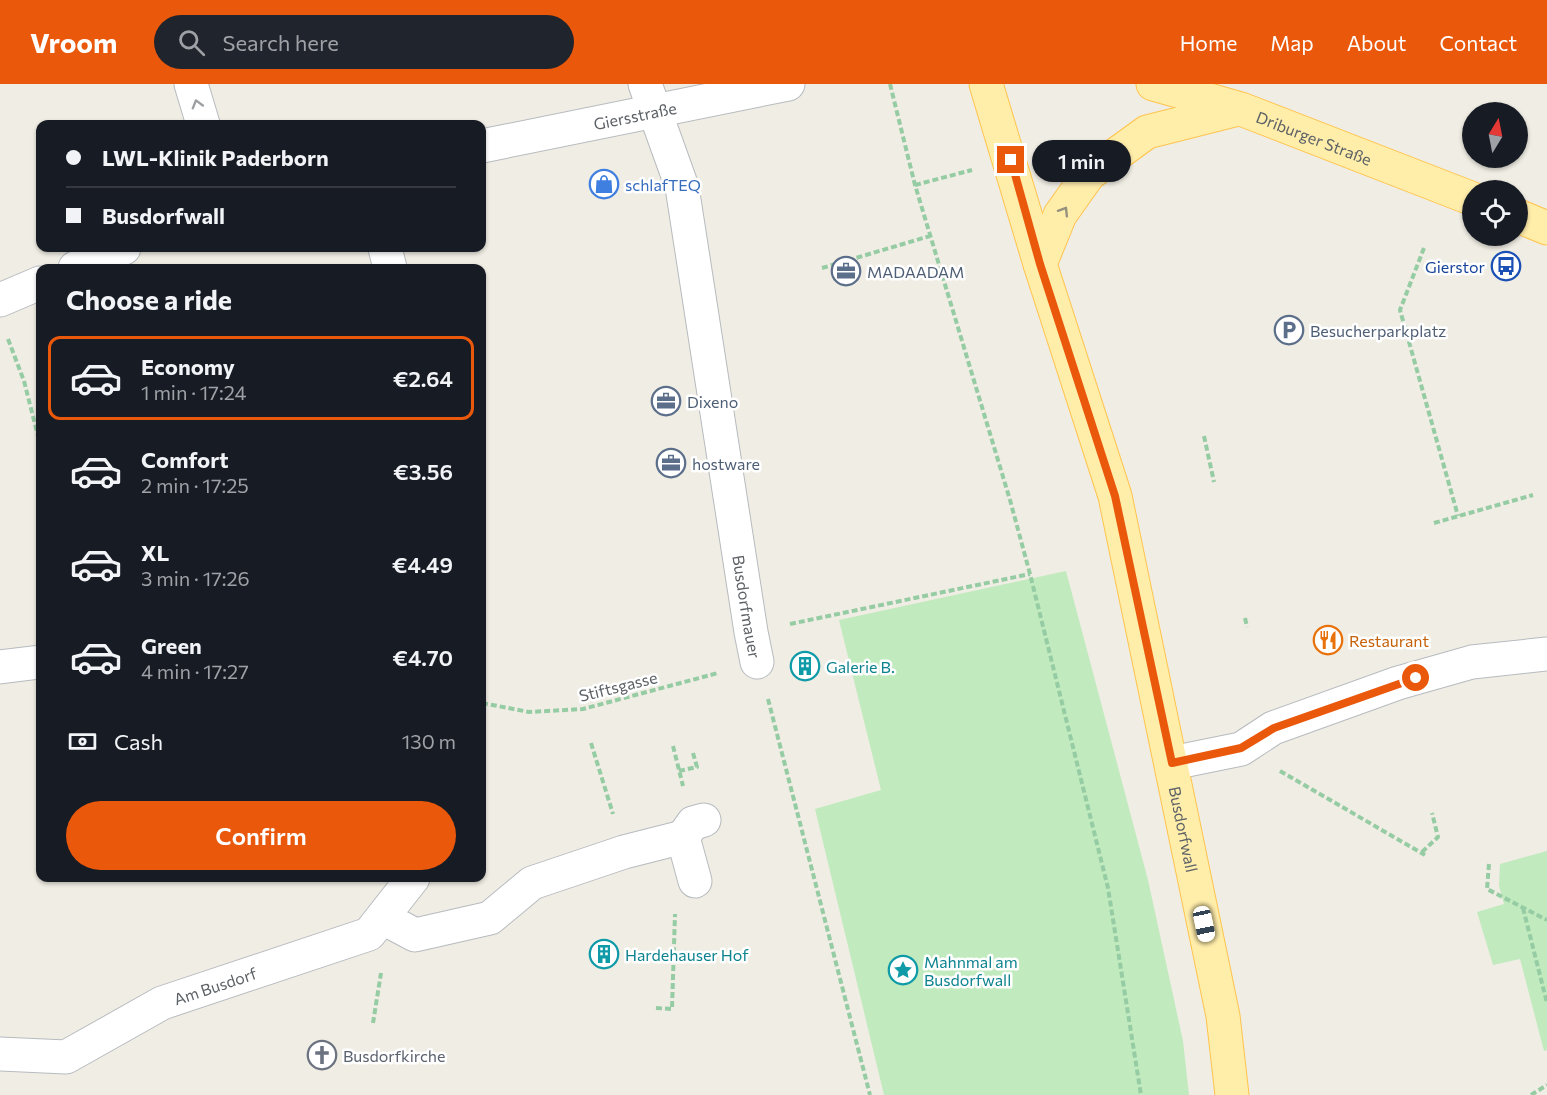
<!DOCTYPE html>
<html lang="en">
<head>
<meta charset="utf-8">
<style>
	:root { --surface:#171b24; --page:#20242c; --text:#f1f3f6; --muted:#9ea1a6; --line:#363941; --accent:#ea580c }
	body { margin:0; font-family:Commissioner,sans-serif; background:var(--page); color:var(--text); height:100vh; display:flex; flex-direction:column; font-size:22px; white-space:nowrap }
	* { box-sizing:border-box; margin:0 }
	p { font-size:20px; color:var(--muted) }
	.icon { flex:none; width:33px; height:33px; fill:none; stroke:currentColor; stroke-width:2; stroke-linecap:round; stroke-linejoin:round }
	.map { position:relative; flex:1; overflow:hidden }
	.side { position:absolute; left:36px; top:180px; width:450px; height:618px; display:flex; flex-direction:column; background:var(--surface); border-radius:12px; box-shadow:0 2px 4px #0004 }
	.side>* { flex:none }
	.top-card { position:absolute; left:36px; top:36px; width:450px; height:132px; border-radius:12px; box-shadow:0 2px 4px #0004; display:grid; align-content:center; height:132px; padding:0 30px; background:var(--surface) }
	.needle { width:39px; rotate:10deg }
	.fabs { position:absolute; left:1462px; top:18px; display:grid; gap:12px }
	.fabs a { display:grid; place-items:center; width:66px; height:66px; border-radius:50%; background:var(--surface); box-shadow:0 2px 4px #0004; font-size:30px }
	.end { position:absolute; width:27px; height:27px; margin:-14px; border:8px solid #ea580c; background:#fff; box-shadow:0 0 0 3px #fff }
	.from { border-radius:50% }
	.bubble { position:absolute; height:42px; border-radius:21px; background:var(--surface); box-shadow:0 2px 4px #0004; font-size:20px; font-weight:600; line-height:42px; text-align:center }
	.car { position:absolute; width:18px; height:36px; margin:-18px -9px; border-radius:8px; box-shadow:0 0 4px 2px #0007; background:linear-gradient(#fff 24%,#345 0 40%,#fff 0 76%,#345 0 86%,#fff 0) }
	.top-card b { display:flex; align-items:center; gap:21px; height:57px; font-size:22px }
	.top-card b+b { border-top:2px solid var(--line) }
	.top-card i { width:15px; height:15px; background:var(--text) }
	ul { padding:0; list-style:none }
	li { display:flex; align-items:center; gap:18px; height:84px; margin:0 12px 9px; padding:0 18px; border:3px solid transparent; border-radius:12px }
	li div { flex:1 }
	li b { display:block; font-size:22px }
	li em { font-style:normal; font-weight:600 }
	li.active { border-color:var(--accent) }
	li>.icon { width:54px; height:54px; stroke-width:1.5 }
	h2 { padding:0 30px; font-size:27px; line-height:72px }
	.pay { display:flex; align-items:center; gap:15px; height:66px; padding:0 30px; font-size:22px }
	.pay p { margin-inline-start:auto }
	.action { display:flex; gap:12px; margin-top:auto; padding:12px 30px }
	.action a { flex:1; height:69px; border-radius:36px; background:var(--accent); color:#fff; font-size:24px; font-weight:600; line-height:69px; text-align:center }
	header { display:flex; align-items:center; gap:36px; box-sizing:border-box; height:84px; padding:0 30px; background:var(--accent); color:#fff }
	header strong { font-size:28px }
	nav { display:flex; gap:33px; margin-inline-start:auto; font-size:21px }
	.search { width:420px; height:54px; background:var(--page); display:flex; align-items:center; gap:15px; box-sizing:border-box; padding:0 21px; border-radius:33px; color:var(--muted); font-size:22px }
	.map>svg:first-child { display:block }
	.green { fill:#c1eabe }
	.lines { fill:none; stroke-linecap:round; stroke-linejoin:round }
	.minor-casing { stroke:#b7bbbf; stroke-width:35 }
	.major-casing { stroke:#ffc44e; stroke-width:35 }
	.path { stroke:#96cca3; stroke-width:4; stroke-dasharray:6 3; stroke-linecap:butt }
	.minor { stroke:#fff; stroke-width:33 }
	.major { stroke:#ffedaa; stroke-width:33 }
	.oneway { stroke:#9da0a3 }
	.oneway2 { stroke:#95927e }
	.route { stroke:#ea580c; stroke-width:8 }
	.labels { text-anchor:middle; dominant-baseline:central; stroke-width:5; stroke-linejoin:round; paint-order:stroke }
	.street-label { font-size:16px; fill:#5c6166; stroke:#fff }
	.shop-label { font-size:16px; fill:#366cbe; stroke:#fff; text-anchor:start }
	.transit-label { font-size:16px; fill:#164399; stroke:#fff; text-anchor:end }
	.service-label { font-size:16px; fill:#4e5e75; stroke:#fff; text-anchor:start }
	.food-label { font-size:16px; fill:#c56008; stroke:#fff; text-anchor:start }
	.culture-label { font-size:16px; fill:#0d838f; stroke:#fff; text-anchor:start }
	.worship-label { font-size:16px; fill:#5b616d; stroke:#fff; text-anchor:start }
</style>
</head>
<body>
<header>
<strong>Vroom</strong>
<div class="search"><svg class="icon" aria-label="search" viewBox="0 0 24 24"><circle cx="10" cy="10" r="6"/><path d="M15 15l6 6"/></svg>Search here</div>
<nav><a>Home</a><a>Map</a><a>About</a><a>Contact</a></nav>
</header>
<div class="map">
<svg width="1547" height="1011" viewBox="0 0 1547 1011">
	<rect width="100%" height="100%" fill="#f0ede4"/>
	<path class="green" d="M1066,487L1148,796L1183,957L1189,1011H884L815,725L881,706L839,536Z
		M1547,767V966L1544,967L1520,875L1493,881L1477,828L1504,820L1499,802L1500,780Z"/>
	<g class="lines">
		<g class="minor-casing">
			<g id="minor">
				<path d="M191,0L203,40"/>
				<path id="s1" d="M645,0L682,103L751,548L757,578"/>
				<path id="s2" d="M482,62L788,0"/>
				<path d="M385,164L390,184"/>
				<path d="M75,184L124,164"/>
				<path d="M0,216L40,199"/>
				<path d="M0,583L40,578"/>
				<path d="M1172,679L1241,665L1273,644L1398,599L1472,578L1547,570"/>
				<path d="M683,753L695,797"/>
				<path d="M383,834L415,851L490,834L532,799L624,768L683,753L693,739L704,736"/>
				<path id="s3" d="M0,970L66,973L162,919L369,850L413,794"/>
			</g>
		</g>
		<g class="major-casing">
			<g id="major">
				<path id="s4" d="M986,0L1040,180L1115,412L1223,932L1232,1011"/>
				<path id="s5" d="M1153,0L1241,25L1473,115"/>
				<path d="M1518,132L1547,144"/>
				<path d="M1040,180L1060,131L1089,90L1147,48L1238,25"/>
			</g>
		</g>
		<path class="path" d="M890,0L915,101L1010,416L1030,490L1108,804L1141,1011
			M915,101L972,86
			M1424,164L1400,226L1458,432
			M822,184L930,152
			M8,255L24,297L40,360
			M1204,352L1214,398
			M1434,439L1533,411
			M1245,534L1247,543
			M790,540L1030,490
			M768,615L870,1011
			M482,619L529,628L583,625L718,589
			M591,659L613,730
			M673,662L683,702
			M679,687L697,683L693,669
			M1280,687L1425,771
			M1422,768L1438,753L1432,729
			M1489,780L1487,805L1547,836
			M1523,824L1547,919
			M656,924L672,925L675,830
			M373,939L381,889
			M1531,1011L1547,1001"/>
		<use href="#minor" class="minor"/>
		<use href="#major" class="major"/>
	</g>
	<defs><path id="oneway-chevron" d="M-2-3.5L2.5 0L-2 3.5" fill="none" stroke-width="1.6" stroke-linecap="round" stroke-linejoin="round" transform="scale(1.5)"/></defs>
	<use class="oneway" href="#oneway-chevron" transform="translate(197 20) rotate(-106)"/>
	<use class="oneway2" href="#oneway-chevron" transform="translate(1064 127) rotate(-58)"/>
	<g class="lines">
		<path class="route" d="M1011,76L1040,180L1115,412L1172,679L1241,664L1274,644L1416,594"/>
	</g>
	<defs>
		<g id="shop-ring" transform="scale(1.5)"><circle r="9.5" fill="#fff" stroke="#3f7fe0" stroke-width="1.5"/><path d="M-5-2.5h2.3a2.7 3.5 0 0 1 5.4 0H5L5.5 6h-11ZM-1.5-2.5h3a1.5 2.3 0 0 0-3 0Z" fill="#3f7fe0"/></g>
		<g id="bus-ring" transform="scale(1.5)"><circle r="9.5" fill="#fff" stroke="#1a4fb4" stroke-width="1.5"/><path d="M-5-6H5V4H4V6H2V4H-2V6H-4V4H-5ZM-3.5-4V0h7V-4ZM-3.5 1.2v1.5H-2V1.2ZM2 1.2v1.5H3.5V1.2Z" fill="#1a4fb4"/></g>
		<g id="office-ring" transform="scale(1.5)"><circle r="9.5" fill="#fff" stroke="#5c6f8a" stroke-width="1.5"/><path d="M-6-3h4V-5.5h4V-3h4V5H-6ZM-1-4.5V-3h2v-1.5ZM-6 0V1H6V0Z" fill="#5c6f8a"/></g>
		<g id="parking-ring" transform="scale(1.5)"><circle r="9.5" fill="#fff" stroke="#5c6f8a" stroke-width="1.5"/><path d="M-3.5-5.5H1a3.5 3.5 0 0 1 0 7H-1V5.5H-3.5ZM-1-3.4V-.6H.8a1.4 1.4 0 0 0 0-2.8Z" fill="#5c6f8a"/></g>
		<g id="restaurant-ring" transform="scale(1.5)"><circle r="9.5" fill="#fff" stroke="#e8710a" stroke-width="1.5"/><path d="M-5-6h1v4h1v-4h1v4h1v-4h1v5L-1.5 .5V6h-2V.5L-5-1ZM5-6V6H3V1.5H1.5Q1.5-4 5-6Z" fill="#e8710a"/></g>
		<g id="building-ring" transform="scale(1.5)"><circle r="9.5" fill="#fff" stroke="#0f9aa8" stroke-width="1.5"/><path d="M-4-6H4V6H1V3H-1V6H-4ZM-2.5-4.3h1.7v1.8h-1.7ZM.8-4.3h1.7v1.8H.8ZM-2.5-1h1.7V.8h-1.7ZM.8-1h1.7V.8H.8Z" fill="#0f9aa8"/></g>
		<g id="sight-ring" transform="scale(1.5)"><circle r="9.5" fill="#fff" stroke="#0f9aa8" stroke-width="1.5"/><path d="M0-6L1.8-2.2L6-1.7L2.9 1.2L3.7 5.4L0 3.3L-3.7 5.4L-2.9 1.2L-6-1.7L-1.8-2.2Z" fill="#0f9aa8"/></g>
		<g id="church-ring" transform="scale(1.5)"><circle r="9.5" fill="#fff" stroke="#6b7280" stroke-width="1.5"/><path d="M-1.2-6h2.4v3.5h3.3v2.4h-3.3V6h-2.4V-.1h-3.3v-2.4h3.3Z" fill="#6b7280"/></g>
	</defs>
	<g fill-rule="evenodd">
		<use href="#shop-ring" x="604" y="100"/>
		<use href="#bus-ring" x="1506" y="182"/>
		<use href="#office-ring" x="846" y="187"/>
		<use href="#parking-ring" x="1289" y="246"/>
		<use href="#office-ring" x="666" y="317"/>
		<use href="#office-ring" x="671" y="379"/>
		<use href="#restaurant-ring" x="1328" y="556"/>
		<use href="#building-ring" x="805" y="582"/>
		<use href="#building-ring" x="604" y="870"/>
		<use href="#sight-ring" x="903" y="886"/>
		<use href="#church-ring" x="322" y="971"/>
	</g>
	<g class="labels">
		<g class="street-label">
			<text stroke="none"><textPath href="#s2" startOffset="156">Giersstraße</textPath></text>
			<text stroke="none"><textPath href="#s5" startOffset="170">Driburger Straße</textPath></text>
			<text stroke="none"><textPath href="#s1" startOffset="534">Busdorfmauer</textPath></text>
			<text transform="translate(618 602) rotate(-14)">Stiftsgasse</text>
			<text stroke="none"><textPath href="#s4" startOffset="772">Busdorfwall</textPath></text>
			<text stroke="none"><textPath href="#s3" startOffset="232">Am Busdorf</textPath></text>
		</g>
		<g class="shop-label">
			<text x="625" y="100">schlafTEQ</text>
		</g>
		<g class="transit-label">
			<text x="1485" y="182">Gierstor</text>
		</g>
		<g class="service-label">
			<text x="867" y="187">MADAADAM</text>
			<text x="1310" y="246">Besucherparkplatz</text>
			<text x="687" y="317">Dixeno</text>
			<text x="692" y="379">hostware</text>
		</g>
		<g class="food-label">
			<text x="1349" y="556">Restaurant</text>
		</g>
		<g class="culture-label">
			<text x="826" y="582">Galerie B.</text>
			<text x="625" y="870">Hardehauser Hof</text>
			<text x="924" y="877">Mahnmal am<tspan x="924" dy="18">Busdorfwall</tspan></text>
		</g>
		<g class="worship-label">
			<text x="343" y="971">Busdorfkirche</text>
		</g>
	</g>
</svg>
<div class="fabs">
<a><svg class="needle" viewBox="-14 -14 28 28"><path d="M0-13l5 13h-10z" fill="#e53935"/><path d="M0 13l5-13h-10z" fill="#9ea1a6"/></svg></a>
<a><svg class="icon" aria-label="locate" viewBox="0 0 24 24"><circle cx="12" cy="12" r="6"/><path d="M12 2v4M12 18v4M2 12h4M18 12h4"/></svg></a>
</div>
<i class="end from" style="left:1416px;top:594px"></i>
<i class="end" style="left:1011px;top:76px"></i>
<div class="bubble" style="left:1032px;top:56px;width:99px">1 min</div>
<i class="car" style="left:1204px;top:840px;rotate:168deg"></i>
<div class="top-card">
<b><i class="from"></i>LWL-Klinik Paderborn</b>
<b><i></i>Busdorfwall</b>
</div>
<section class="side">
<h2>Choose a ride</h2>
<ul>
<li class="active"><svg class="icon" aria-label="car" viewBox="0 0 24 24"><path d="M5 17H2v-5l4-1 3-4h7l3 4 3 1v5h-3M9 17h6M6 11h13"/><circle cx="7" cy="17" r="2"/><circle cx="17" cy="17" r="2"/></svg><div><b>Economy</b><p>1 min · 17:24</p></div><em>€2.64</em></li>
<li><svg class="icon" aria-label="car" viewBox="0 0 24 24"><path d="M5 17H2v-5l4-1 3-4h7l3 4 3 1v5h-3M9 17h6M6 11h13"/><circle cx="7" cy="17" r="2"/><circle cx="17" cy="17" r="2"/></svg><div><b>Comfort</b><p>2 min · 17:25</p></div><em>€3.56</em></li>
<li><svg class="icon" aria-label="car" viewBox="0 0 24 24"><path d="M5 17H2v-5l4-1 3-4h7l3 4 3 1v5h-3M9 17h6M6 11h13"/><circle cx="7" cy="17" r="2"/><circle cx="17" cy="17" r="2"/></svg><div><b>XL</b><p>3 min · 17:26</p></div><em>€4.49</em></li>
<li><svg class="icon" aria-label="car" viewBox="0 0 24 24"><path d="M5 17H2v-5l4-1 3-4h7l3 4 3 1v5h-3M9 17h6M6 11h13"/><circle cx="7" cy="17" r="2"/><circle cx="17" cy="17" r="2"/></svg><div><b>Green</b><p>4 min · 17:27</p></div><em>€4.70</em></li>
</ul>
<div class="pay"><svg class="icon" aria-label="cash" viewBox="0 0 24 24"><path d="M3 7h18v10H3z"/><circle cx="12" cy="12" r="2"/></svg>Cash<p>130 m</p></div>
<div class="action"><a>Confirm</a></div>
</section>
</div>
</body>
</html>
